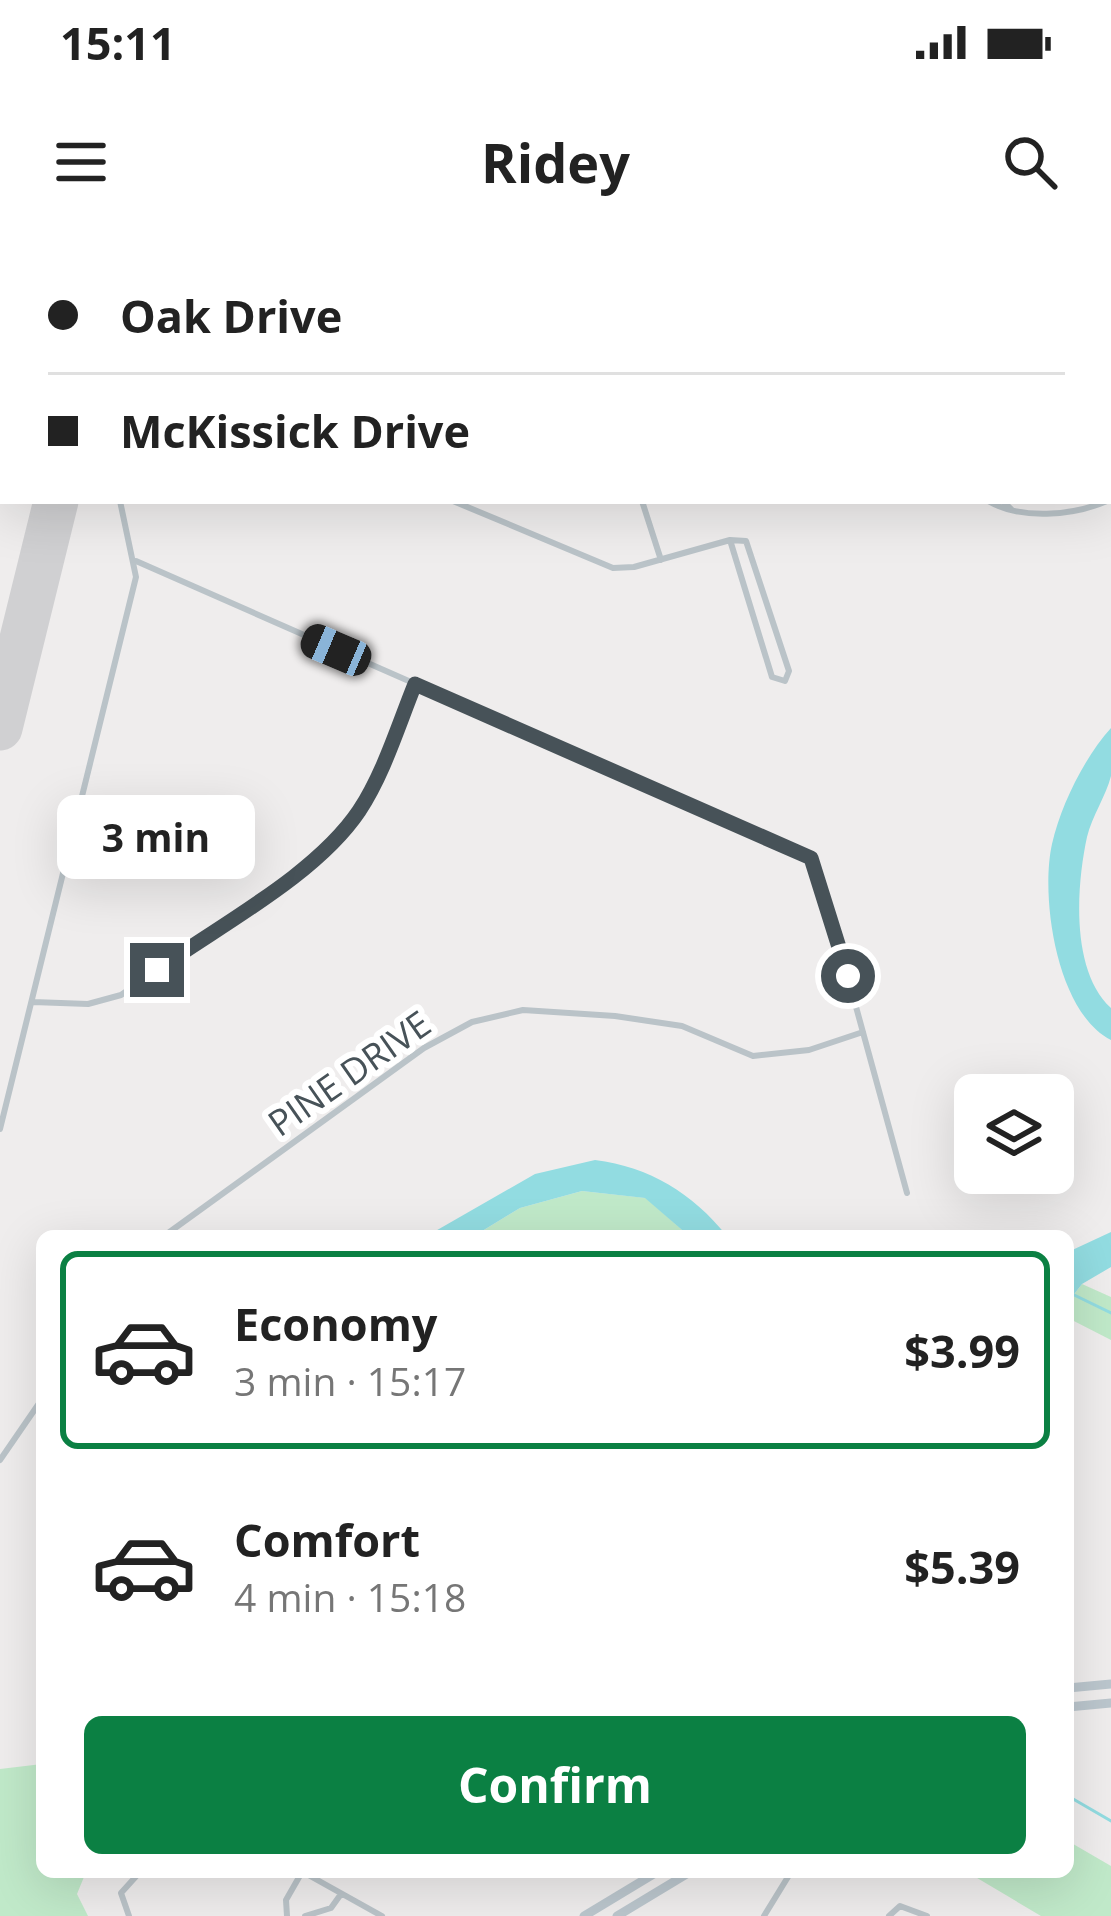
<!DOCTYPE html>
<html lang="en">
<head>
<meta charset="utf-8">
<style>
	:root { --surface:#fff; --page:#f2f2f2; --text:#222; --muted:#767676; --line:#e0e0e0; --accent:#0b8043 }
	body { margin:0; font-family:"Open Sans",sans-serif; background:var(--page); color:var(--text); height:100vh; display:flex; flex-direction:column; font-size:45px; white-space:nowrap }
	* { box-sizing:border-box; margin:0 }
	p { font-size:39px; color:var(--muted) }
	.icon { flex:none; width:66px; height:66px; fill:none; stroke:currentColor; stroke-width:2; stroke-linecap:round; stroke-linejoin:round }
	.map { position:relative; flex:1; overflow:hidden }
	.sheet { position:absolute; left:36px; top:990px; width:1038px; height:648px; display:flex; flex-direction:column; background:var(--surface); border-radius:18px; box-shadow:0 12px 48px #0002 }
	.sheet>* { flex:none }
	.guide { position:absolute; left:0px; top:0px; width:1113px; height:264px; box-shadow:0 12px 48px #0002; display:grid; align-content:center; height:264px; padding:0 48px; background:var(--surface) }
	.fabs { position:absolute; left:954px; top:834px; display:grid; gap:24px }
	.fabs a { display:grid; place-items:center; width:120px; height:120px; border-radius:18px; background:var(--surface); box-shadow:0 12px 48px #0002; font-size:60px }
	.end { position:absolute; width:54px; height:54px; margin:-27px; border:15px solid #475258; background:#fff; box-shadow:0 0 0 6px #fff }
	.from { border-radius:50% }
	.bubble { position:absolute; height:84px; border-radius:18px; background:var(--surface); box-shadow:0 12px 48px #0002; font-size:39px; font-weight:700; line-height:84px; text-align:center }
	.car { position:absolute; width:36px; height:72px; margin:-36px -18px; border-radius:15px; box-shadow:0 0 9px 3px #0007; background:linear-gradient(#222 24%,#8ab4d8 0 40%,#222 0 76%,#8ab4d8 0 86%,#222 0) }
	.guide b { display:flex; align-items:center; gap:42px; height:114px; font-size:45px }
	.guide b+b { border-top:3px solid var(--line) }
	.guide i { width:30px; height:30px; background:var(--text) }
	ul { padding:21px 0 0; list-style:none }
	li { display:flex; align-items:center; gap:36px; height:198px; margin:0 24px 18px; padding:0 24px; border:6px solid transparent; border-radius:18px }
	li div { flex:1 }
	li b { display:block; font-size:45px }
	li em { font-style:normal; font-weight:700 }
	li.active { border-color:var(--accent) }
	li>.icon { width:108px; height:108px; stroke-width:1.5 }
	.primary-button { display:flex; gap:24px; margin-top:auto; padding:24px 48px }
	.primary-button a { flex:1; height:138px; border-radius:18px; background:var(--accent); color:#fff; font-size:48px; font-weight:700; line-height:138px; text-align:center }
	.status { display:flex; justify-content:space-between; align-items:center; height:84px; padding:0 60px; background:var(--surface); direction:ltr }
	.status svg { height:33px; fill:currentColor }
	header { display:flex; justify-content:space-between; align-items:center; height:156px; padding:0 48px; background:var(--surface); font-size:54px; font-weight:700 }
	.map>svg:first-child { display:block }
	.green { fill:#c0e9c9 }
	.water { fill:#92dce1 }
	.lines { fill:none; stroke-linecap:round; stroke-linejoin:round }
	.stream { stroke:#92dce1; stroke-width:3 }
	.runway { stroke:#d0d0d2; stroke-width:45 }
	.minor { stroke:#bac3c8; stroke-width:6 }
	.secondary { stroke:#bbc6cd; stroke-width:9 }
	.route { stroke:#475258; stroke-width:15 }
	.labels { text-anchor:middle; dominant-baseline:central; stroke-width:12; stroke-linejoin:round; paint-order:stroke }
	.street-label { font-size:36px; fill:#475258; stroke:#fff }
</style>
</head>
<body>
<div class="status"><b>15:11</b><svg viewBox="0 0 49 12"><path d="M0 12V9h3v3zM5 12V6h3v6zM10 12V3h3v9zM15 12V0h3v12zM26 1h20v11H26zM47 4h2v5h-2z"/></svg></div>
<header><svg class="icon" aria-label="menu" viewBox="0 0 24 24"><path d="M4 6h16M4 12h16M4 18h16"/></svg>Ridey<svg class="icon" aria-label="search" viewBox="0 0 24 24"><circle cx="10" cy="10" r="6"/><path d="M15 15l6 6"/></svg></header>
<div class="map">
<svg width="1111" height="1676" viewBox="0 0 1111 1676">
	<rect width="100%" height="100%" fill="#efeded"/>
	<path class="green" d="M582,951L646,958L689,996H474L520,968Z
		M1082,1044L1111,1057V1100L1068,1078V1062Z
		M42,1524V1632H86L77,1654L88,1676H0V1529Z
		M1068,1601L1111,1626V1676H1041L967,1632H1068Z"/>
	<path class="water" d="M1111,488C1111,503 1111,522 1111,536C1106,556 1092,576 1087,597C1076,648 1071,731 1111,768V800C1057,773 1040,658 1052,604C1061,565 1084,518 1111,488Z
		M595,920C650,927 692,953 727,996H689L645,958L582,951L520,968L474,996H386L432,993L535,934Z
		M1111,992V1027L1082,1044L1068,1062V1012Z"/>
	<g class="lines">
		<path class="stream" d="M1068,1052L1111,1073
			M1068,1556L1111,1581"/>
		<path class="runway" d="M0,488L56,261"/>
		<path class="minor" d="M213,0L219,3
			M525,0L531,3
			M542,0L547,3
			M823,0L829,3
			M156,3L158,0
			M0,170L3,169
			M1110,177L1111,179
			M453,261L613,328L634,327L730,300L746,301L789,431L785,441L772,437L730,300
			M642,261L661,320
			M988,261C1021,280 1072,276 1107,261
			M1003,261L1012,270
			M136,321L811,618L818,628L907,953
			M33,762L88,764L121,755L319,617L343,591L361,569L415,444
			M0,889L136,337L120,261
			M164,996L424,808L472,782L523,770L615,776L682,786L753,816L809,810L863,792
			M0,1220L42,1159
			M303,1632L382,1676
			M129,1676L121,1653L140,1632
			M287,1676L286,1660L302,1632
			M305,1676L331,1668L341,1654
			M764,1676L791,1632
			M889,1676L900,1666L927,1676"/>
		<path class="secondary" d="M1068,1448L1111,1444
			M1068,1467L1111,1463
			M584,1676L657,1632
			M617,1676L690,1632"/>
	</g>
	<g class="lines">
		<path class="route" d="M157,730C220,685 316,635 359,571C384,533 398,486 415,444L811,618L848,736"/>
	</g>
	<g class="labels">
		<g class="street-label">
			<text transform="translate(349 833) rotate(-35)">PINE DRIVE</text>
		</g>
	</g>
</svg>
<div class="fabs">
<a><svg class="icon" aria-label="layers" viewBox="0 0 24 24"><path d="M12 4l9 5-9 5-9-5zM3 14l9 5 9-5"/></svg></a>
</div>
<i class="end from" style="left:848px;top:736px"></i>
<i class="end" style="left:157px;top:730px"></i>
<div class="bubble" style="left:57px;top:555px;width:198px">3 min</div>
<i class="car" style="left:336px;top:410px;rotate:293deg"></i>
<div class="guide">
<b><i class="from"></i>Oak Drive</b>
<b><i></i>McKissick Drive</b>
</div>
<section class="sheet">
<ul>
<li class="active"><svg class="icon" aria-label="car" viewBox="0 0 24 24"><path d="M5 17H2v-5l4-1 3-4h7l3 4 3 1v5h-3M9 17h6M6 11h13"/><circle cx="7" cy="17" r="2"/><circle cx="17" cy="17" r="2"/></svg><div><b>Economy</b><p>3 min · 15:17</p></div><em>$3.99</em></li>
<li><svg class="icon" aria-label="car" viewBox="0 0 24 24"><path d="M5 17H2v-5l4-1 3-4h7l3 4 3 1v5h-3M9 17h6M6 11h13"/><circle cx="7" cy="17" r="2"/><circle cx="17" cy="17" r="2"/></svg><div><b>Comfort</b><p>4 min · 15:18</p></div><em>$5.39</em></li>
</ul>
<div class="primary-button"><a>Confirm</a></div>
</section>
</div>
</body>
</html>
